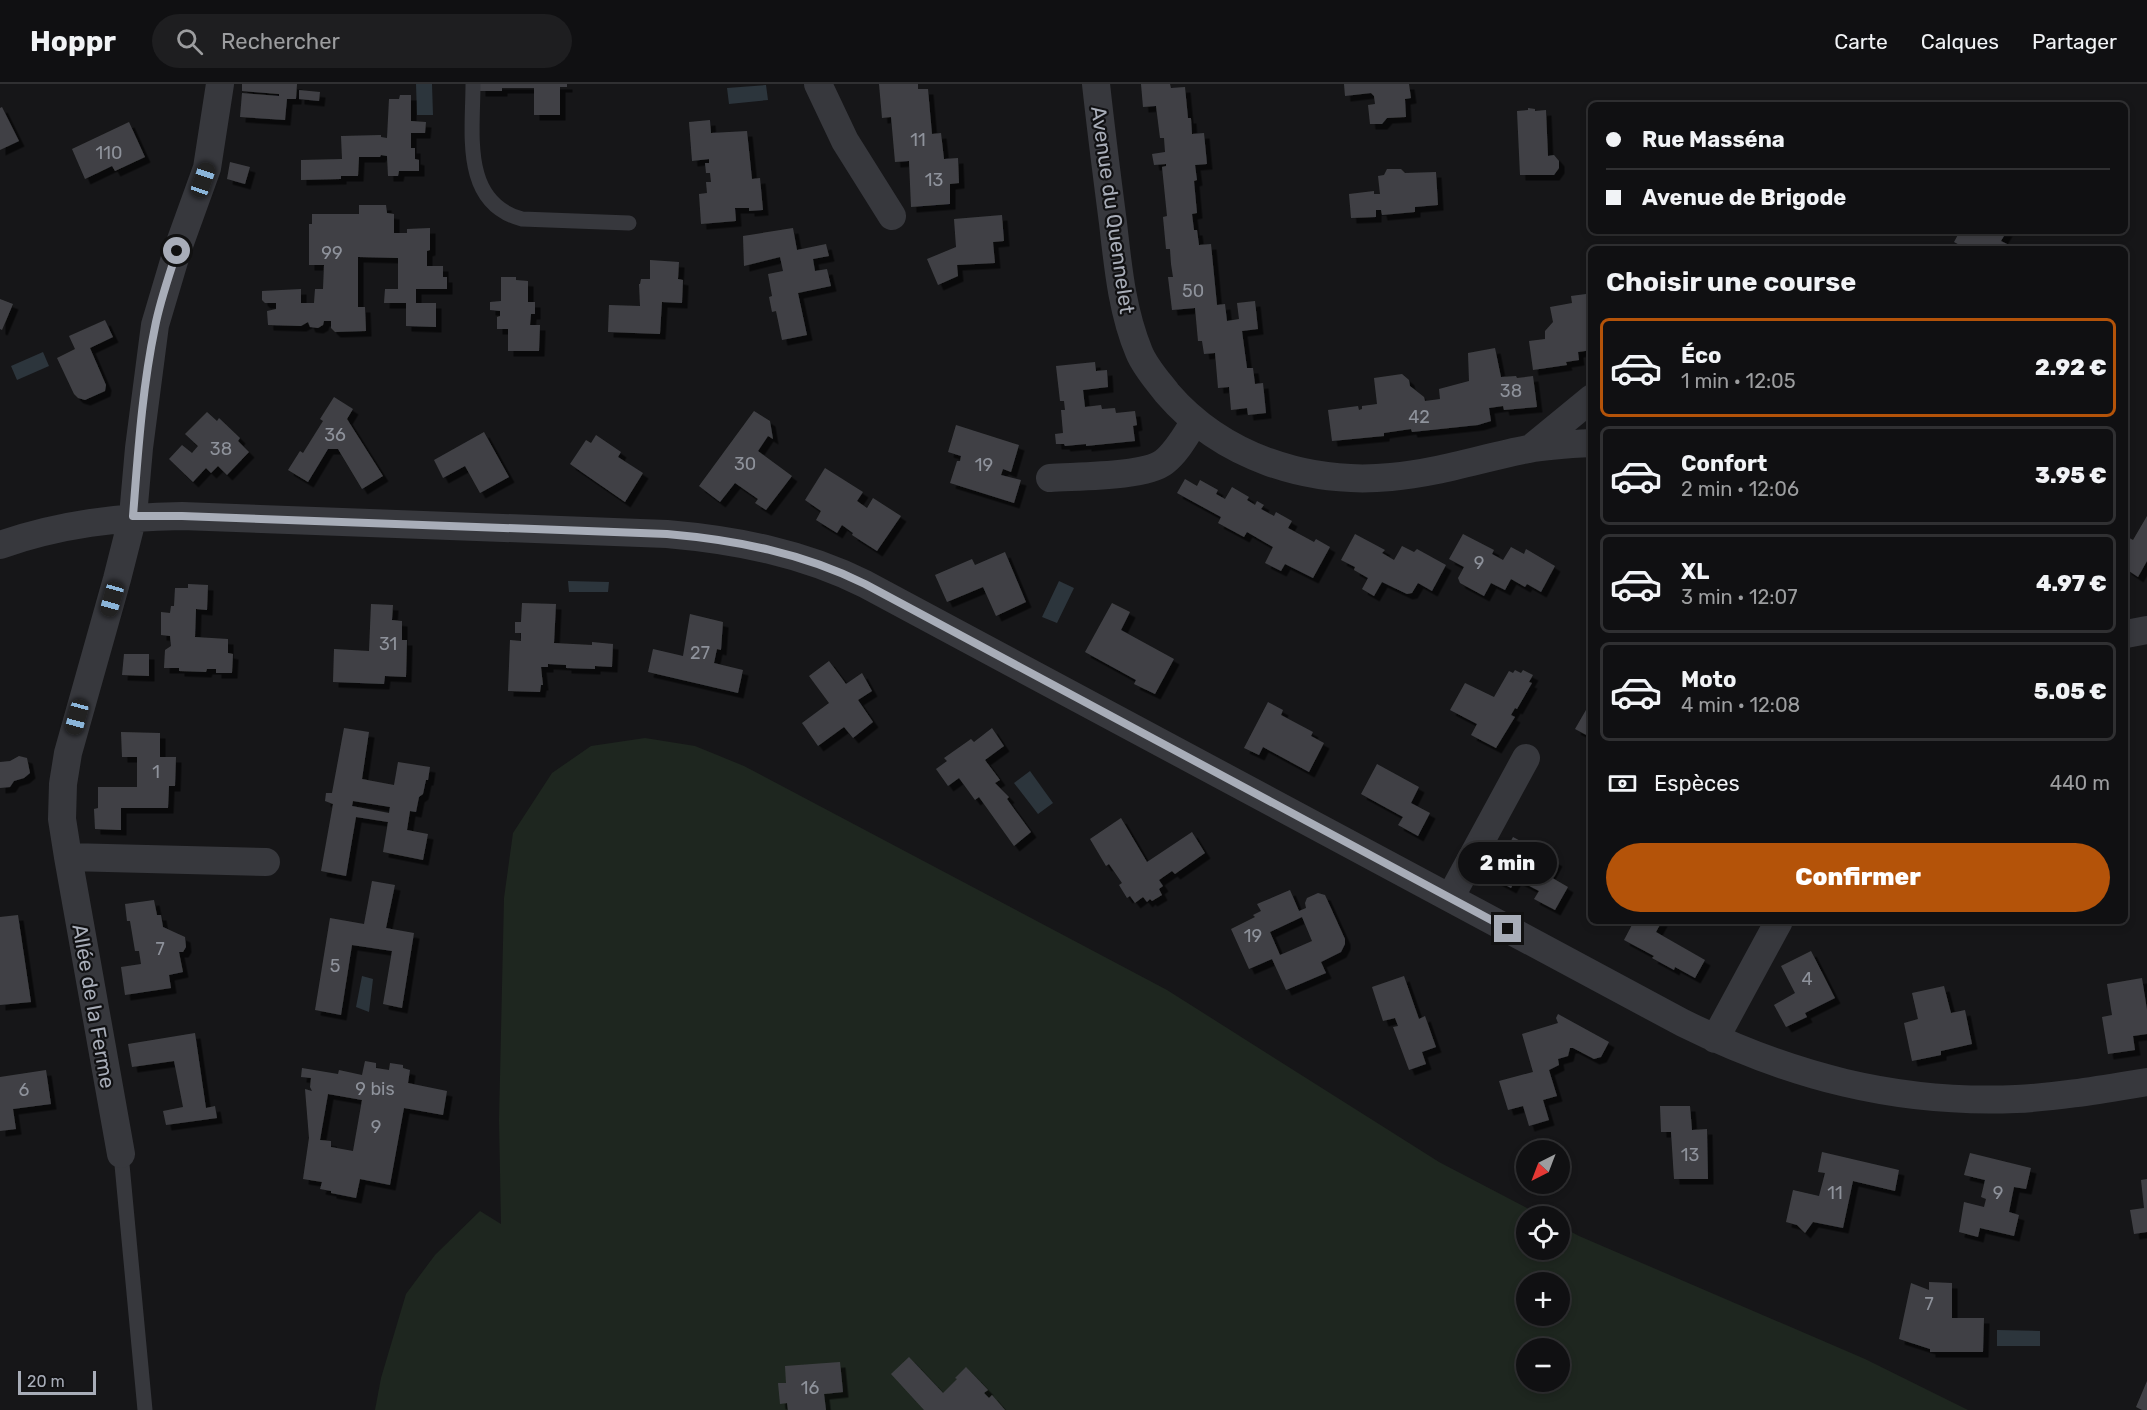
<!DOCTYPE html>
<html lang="fr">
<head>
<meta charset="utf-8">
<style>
	:root { --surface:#101012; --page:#1e1e20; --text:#f1f3f6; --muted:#9c9d9f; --line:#303032; --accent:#b45309 }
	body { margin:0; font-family:Rubik,sans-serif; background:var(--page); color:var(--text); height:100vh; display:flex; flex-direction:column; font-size:22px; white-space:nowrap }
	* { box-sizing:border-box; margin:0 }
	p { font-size:20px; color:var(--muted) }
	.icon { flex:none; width:33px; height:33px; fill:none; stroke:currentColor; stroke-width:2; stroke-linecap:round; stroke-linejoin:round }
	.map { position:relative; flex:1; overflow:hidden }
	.sheet { position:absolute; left:1588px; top:162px; width:540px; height:678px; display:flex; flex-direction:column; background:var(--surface); border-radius:9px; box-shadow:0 3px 9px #0003,0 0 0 2px var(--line) }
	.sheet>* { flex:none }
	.guide { position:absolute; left:1588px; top:18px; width:540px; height:132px; border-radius:9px; box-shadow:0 3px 9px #0003,0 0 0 2px var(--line); display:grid; align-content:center; height:132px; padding:0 18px; background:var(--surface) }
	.needle { width:39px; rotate:222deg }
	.controls { position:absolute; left:1516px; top:1056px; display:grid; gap:12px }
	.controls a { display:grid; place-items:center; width:54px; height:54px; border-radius:50%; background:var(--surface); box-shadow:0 3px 9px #0003,0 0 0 2px var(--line); font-size:30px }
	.scale { position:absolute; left:18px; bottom:15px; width:78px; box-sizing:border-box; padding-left:6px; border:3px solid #a8adb8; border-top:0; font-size:16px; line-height:21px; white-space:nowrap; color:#a8adb8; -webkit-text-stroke:4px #111113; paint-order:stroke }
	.end { position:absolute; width:27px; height:27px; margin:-14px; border:8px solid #a8adb8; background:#111; box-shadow:0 0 0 3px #111 }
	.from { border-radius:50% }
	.bubble { position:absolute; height:42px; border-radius:21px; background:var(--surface); box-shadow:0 3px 9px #0003,0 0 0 2px var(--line); font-size:20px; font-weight:800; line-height:42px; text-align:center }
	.car { position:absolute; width:18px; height:36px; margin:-18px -9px; border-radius:8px; box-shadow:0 0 4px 2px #0007; background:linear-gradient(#222 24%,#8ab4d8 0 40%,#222 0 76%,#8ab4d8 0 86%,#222 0) }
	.guide b { display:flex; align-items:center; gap:21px; height:57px; font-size:22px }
	.guide b+b { border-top:2px solid var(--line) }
	.guide i { width:15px; height:15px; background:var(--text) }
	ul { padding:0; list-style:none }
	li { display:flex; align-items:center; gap:18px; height:99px; margin:0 12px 9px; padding:0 6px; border:3px solid var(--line); border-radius:9px }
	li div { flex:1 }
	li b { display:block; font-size:22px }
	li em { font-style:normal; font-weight:800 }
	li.selected { border-color:var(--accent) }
	li>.icon { width:54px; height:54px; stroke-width:1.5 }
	h2 { padding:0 18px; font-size:27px; line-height:72px }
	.pay { display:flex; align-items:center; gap:15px; height:66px; padding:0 18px; font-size:22px }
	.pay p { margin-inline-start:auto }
	.cta { display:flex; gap:12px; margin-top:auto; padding:12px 18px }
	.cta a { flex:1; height:69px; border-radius:36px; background:var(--accent); color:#fff; font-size:24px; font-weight:800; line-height:69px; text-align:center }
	header { display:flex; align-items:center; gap:36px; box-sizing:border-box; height:84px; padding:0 30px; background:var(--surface); border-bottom:2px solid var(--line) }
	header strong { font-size:28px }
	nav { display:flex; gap:33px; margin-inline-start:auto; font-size:21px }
	.search { width:420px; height:54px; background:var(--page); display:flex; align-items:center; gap:15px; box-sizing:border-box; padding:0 21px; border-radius:33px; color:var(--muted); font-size:22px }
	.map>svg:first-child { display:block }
	.green { fill:#1e261f; fill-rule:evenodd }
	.water { fill:#2c353c }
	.building { fill:#404145; fill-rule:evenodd; filter:url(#shadow) }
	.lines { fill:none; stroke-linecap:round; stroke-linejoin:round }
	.service { stroke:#37383d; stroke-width:15 }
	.minor { stroke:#37383d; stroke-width:28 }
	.route { stroke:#a8adb8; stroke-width:8 }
	.labels { text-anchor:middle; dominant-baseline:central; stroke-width:4.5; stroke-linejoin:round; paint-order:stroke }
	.number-label { font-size:18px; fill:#8e929b }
	.street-label { font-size:21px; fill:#a8adb8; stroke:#111113 }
</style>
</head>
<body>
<header>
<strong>Hoppr</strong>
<div class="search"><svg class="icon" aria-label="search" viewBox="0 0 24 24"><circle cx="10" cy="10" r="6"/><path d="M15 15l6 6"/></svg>Rechercher</div>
<nav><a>Carte</a><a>Calques</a><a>Partager</a></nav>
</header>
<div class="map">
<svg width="2147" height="1326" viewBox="0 0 2147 1326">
	<defs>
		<filter id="shadow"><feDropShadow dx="5.5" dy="5.5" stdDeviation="0" flood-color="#0009"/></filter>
	</defs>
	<rect width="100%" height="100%" fill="#161618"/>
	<path class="green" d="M645,654L695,662L744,682L1167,906L1439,1078L1542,1132H1527V1166H1560V1142L1579,1152L1865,1275L1968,1326H375L381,1294L406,1210L435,1171L480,1127L501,1140L499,1037L504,814L513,749L552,689L591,662ZM1527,1198H1560V1232H1527ZM1527,1264H1560V1298H1527Z"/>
	<path class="water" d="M416,0H432L433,31H417Z
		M766,1L768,16L729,20L727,4Z
		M43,268L49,282L17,296L11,282Z
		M568,497L609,498L608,508H569Z
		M1059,497L1074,504L1057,539L1042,533Z
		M1030,687L1053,719L1038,730L1014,699Z
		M362,892L373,895L369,928L356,923Z
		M1997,1246L2040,1247V1262H1997Z"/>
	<path class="building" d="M242,0H297L296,15H287L285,36L240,33L242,9L279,12V10L242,7Z
		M480,0H567V3H560V31H534V4H502V7H480Z
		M879,0H918V5H928L932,50L941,49L944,75L958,74L959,99L950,100V120L911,123L909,77L895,78L891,33L882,34Z
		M1141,0H1170L1171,4L1185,3L1188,34H1191L1192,50L1204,49L1207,80L1195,81L1197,96L1194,97L1197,129L1192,130L1194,146H1197L1199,161L1211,160L1217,221L1225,220L1227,237L1239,235L1237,219L1255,217L1258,245L1242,247L1247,284H1253L1255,300L1263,299L1266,329L1248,331L1247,324L1231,326L1229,303L1218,304L1215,269L1204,270L1202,257H1198L1195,224L1172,226L1168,193H1173L1171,180L1170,165H1166L1163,133L1167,132L1162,83L1166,82V80L1154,81L1152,70L1165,68L1164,54H1160L1156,22L1143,23Z
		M1344,0H1409L1411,14L1405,15L1406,33L1387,34L1382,40H1370L1368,21L1375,20L1374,12L1371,9L1345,12Z
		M299,6L320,8L319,17L299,15Z
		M400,11H411V37L426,38L425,49H411V64H415V75L419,76V87H399L398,92H388L387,72L381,71L380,73H359L358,92H341V95L301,96V76L342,75L341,52L381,51V53L387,54L389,15H399Z
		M2,23L19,57L0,66V24Z
		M1528,24L1535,25V27L1546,26L1548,72L1554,71L1559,77V84L1554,91H1520L1517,27L1528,26Z
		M710,36L711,49L747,47L752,95L760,94L763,126L749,127V124H735L736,137L701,140L699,110L707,109L706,98H711L710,89H706L705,79H709V75L692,77L689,38Z
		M129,38L145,73L115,87L112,82L85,95L72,65Z
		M230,78L250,83L245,100L227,95Z
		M1387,85H1401L1405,89L1436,88L1438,121L1415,123V128L1382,131L1381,126H1376V133L1351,134L1349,110L1374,107V110H1380L1378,92L1384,91Z
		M359,121H386L387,129L394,130V149H407V145L430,144V166L427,167V182H443V193H447V205H416V219H436V243L406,242V219H384L385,205H398V174L358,173V223H365L366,247L335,248L331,244V237H324L323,241L318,244L310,243L308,238L301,242L268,241L267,227L276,225V219H265L262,216V207L301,205V219H314L315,205H323L324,181H309V140H312V130H359Z
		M1002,131L1004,157L993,158L995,179L957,181L958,192L938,201L927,175L956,163L954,135Z
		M793,144L797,166L826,160L829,172L813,175L815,187L827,185L831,202L798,209L807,251L782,256L776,227L772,228L769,213L772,212L768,190L783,187L780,173L744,182L743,152Z
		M1960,147H2007L2001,157L2017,165H1979L1972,162L1970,165H1967L1954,158Z
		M650,176L679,178L678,195L683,196L682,219L662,218L660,250L608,248L609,221L640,222L639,200H640L641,195H650Z
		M501,193H516V196L528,197V218H535V230H531L530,241H540L539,267H508V245H497V233L500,232V227L490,226V218L501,217Z
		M1586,210L1588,224H1592V266L1578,268L1579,276L1566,278L1567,281L1533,286L1529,257L1545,255V247L1553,238L1550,223L1572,219L1571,212Z
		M0,215L13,220L2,246L0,245Z
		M105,236L113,253L90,264L106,301L105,307L85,316L78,314L74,310L57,274L75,265L69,252Z
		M1495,264L1501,293L1516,292L1517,294L1533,292L1537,323L1504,326L1503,322L1489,324L1491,337L1478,341L1412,348L1411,345L1384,349V352L1332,357L1328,326L1358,322L1359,326L1362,325V322L1377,320L1374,294L1402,290L1409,296L1410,302L1424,313L1425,317L1440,315L1439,305L1469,297L1468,269Z
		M1095,278L1096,287L1107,286L1108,303L1083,306L1085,323L1101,321L1102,325L1115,324L1116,329L1135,327L1137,341L1133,342L1135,357L1086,362V360L1065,362L1064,360H1056L1055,350L1063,349L1061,326H1065L1064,317H1060L1056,282Z
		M334,313L353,325L347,335L383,392L362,405L338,365H328L308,398L288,386L300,367L303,369L323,337L320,335Z
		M754,327L770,337L773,355L768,352L758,367L792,392L766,426L755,419L758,415L735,399L720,418L699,402Z
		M207,328L217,337L219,334L240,354L238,357L249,368L227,391L218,382L211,389L206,384L193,398L169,375L182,361L192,369L198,362L185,350Z
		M956,341L1019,361L1011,388L1003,385L1001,391L1021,396L1014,419L950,399L957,377H960L961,372L948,368Z
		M484,348L509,393L480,409L465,382L443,394L434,376Z
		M596,351L621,368L618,373L643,389L625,418L570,380L586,356L591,359Z
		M825,384L863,408L857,417L867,424L873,414L901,432L877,467L852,451L853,449L842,441L837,449L816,436L821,427L805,416Z
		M1185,395L1197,402L1200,396L1218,406L1216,410L1225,415L1232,403L1249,413L1247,416L1255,421L1257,417L1264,421L1261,425L1274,432L1276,428L1292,437L1288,444L1314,458L1316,455L1330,463L1313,494L1285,480L1281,487L1265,479L1273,463L1247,448L1244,453L1218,439L1221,433L1177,409Z
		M2147,432V477L2138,493L2126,485V452L2133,456Z
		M1355,450L1385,466L1382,469L1394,476L1402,462L1414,468L1417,465L1446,481L1432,507L1418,499L1412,509L1407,510L1382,498L1374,512L1362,505L1368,494L1354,486L1355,483L1341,476Z
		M1463,450L1494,466L1492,470L1503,476L1511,463L1524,470L1526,465L1555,482L1541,508L1527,500L1525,503L1511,495L1505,506L1491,499L1484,512L1460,499L1458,494L1464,483L1449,475Z
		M1005,468L1026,518L996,532L983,503L947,518L935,491L972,475L975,481Z
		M188,500L208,501L207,526L196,525L195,553L228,555V569L233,570L232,589H216V585H207L206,588L179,587V584H164L165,566L171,562L170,552L161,551V528L170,529L171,522H174L175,504H188Z
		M522,519L556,520L554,559L592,561V558L613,560L612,583L595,582V585L566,584V581L548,580V583H541L543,601H541L540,608L508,607L510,556L521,557V549H515V538H521Z
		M1112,519L1130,528L1121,546L1174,575L1155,610L1134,600L1136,596L1085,568Z
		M371,520L393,521L392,536L402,537V556H407L406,593L385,592L384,600L333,598L334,565L369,567Z
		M690,530L723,538L721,566L717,565L714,579L743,586L738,609L648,588L653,565L683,572Z
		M124,570H149V592L122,591Z
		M829,577L846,600L862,589L872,607L858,616L873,638L853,654L844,643L818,662L802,639L829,619L809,592Z
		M1515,586L1521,589L1523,586L1533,591L1529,598L1532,599L1517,625L1515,624L1511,631L1515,633L1496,664L1471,651L1477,640L1450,626L1465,599L1494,613L1509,587L1513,589Z
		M1268,618L1283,626L1281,631L1313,648L1311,652L1324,659L1309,688L1263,663L1259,671L1244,664Z
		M1590,619L1592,620V654L1575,645Z
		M344,644L369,648L362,695L394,701L398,678L430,683L428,696H426L423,710L419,713L416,728L410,727L407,746L428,750L423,776L383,768L388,738L356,733L346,792L321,787L333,720L325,717L326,709H332ZM353,717L390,723L389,729L352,722Z
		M992,644L1004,662L985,676L1000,696L995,699L1009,713L1007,715L1031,748L1014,762L979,713L975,716L959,694L948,702L936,685L947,677L944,674L971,655L974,658Z
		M121,648L160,649V673H176L175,702H169L168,724H121V746L95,745L94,725L98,724V703H137V673H122Z
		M19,672L27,674L30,689L24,694L14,697L10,703L0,704V678L10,677Z
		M1377,680L1419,703L1411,719L1430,729L1418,752L1398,741L1403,733L1361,710Z
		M1121,734L1147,778L1192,748L1205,769L1175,790L1172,787L1159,796L1163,802L1159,805L1162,811L1152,817L1150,815L1147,818L1143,813L1135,819L1130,812L1127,814L1119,801L1122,799L1109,780L1106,782L1090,755Z
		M1513,753L1557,777L1549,792L1568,803L1555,826L1534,815L1539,807L1516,795L1511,804L1492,794Z
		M372,797L395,801L386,844L414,849L402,924L383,920L392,867L352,861L341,931L315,926L330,834L364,840Z
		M1290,806L1299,827L1306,824L1305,819L1307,814L1318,809L1325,811L1345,855V860L1341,868L1321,878L1326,889L1286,906L1272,875L1249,885L1231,845L1255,833L1253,831L1261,827L1257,820ZM1302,833L1312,857L1280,871L1270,848Z
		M154,816L157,831H161L163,843L185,853L186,863L183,868H179L183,888L169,891L171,904L125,911L121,883L141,880L139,867H135L130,837H127L125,820Z
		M18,831L31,918L0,921V833Z
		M1634,837H1662L1656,848L1705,876L1695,894L1675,883L1674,886L1652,874L1654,872L1624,856Z
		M1811,867L1835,914L1805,929L1807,933L1786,943L1774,921L1795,909L1781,882Z
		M1404,892L1419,935L1425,932L1436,963L1422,968L1426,980L1409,986L1393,943L1398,942L1395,934L1383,937L1372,903Z
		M2142,894L2147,926V950L2133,952L2135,966L2108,970L2102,933L2112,931L2107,900Z
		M1944,902L1951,929L1965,926L1972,960L1941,967V971L1912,977L1904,939L1918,935L1912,909Z
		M1558,930L1609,958L1601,973L1594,975L1573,964H1570L1568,972L1558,975L1559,981L1549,986L1557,1012L1543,1016L1549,1036L1529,1042L1523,1022L1508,1026L1499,997L1533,988L1522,950L1558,939L1556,934Z
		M195,949L206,1024L215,1022L217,1034L166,1041L163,1027L183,1023L174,977L132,983L128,960Z
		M365,977L376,979V984L389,986L390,979L403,981V984L410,986L408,999L447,1007L443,1031L404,1024L390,1101L360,1095L356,1114L331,1109V1107L320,1105L322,1098L303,1095L309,1054L305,1005L312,1007L310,1003L311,994L301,993L302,984L338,990L339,986L362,991ZM328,1010L362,1016L353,1067L331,1063V1057L320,1056Z
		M46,986L51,1020L13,1025L16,1045L0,1047V993Z
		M1660,1022H1690L1692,1046L1707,1045L1708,1095H1674L1671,1048H1661Z
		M1822,1068L1899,1086L1895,1107L1853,1097L1843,1144L1813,1138L1805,1149L1797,1141L1786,1138L1793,1106L1819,1112L1825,1089L1818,1088Z
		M1970,1069L2031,1084L2026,1105L2014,1103L2009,1128L2019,1131L2014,1152L1980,1144L1978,1153L1959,1148L1964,1118L1984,1123L1986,1115L1981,1113L1985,1096L1964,1091Z
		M2147,1095V1148L2134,1150L2130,1126L2144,1124L2141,1096Z
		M1929,1198L1952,1199V1234H1984L1983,1268H1930V1265L1899,1255L1911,1199L1929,1206Z
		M909,1273L943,1309L957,1295L955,1294L966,1283L988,1306L984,1309L989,1314L992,1311L1005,1326H924L891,1290Z
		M840,1278L843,1308L824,1310L826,1326H788L787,1319L780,1320L778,1299H786L785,1282Z
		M2147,1297V1326H2142L2136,1323Z"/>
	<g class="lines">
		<path class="service" d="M473,0C473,49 461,119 522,135L629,139
			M121,1070L145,1326"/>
		<path class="minor" d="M818,0L845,57L892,132
			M1096,0C1101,46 1107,93 1113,139C1118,183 1122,227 1139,268C1145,283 1157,296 1167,309C1222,373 1308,401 1391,393C1438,389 1482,374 1528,365C1549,361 1570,360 1592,359
			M1530,365L1592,314
			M1050,394C1076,392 1145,393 1164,378C1177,368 1186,351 1195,337
			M0,461C60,440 119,433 182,432L667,450C736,456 803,469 865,500L1683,939C1790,992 1896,1020 2016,1015C2060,1013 2104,1005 2147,998
			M2126,550L2147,546
			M68,773L266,778
			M1450,814L1526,674
			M1715,955L1779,837
			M121,1070L68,773L62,735L63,700L68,669L117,495L133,432L139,364L155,241L177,167L207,84L220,0"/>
	</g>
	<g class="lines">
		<path class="route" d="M177,167C169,192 160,217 155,243C142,305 138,369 133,432H182L667,450C736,456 803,469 865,500L1508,845"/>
	</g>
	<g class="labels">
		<g class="number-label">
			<text x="918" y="56">11</text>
			<text x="109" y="69">110</text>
			<text x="934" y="96">13</text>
			<text x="332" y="169">99</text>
			<text x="1193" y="207">50</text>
			<text x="1511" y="307">38</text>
			<text x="1419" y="333">42</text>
			<text x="335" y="351">36</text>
			<text x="221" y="365">38</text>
			<text x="745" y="380">30</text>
			<text x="984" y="381">19</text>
			<text x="1479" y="479">9</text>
			<text x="388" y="560">31</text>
			<text x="700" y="569">27</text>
			<text x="156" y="688">1</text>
			<text x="1253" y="852">19</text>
			<text x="160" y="865">7</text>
			<text x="335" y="882">5</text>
			<text x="1807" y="895">4</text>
			<text x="375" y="1005">9 bis</text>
			<text x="24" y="1006">6</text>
			<text x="376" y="1043">9</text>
			<text x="1690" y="1071">13</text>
			<text x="1835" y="1109">11</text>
			<text x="1998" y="1109">9</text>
			<text x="1929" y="1220">7</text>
			<text x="810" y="1304">16</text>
		</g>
		<g class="street-label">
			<text transform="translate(1113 126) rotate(82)">Avenue du Quennelet</text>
			<text transform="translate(94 922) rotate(80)">Allée de la Ferme</text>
		</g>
	</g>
</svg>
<div class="controls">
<a><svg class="needle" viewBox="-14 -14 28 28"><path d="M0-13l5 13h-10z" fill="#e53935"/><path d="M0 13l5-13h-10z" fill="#9c9d9f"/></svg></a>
<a><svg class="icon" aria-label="locate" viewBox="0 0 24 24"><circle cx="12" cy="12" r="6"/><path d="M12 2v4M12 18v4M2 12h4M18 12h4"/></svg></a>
<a>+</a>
<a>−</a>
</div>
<div class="scale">20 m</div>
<i class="end from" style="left:177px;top:167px"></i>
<i class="end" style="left:1508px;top:845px"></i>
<div class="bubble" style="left:1458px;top:758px;width:99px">2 min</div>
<i class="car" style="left:203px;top:96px;rotate:19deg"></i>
<i class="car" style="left:112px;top:515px;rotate:196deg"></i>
<i class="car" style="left:77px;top:633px;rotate:195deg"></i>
<div class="guide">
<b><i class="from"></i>Rue Masséna</b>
<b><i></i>Avenue de Brigode</b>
</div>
<section class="sheet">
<h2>Choisir une course</h2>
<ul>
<li class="selected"><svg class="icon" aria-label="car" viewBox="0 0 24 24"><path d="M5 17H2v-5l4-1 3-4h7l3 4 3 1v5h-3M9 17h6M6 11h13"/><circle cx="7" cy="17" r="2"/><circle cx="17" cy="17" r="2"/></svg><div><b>Éco</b><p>1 min · 12:05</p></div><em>2.92 €</em></li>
<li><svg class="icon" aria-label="car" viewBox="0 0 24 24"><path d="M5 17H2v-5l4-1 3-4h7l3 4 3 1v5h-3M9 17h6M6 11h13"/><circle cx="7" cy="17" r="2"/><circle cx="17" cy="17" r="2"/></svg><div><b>Confort</b><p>2 min · 12:06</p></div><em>3.95 €</em></li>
<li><svg class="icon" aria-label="car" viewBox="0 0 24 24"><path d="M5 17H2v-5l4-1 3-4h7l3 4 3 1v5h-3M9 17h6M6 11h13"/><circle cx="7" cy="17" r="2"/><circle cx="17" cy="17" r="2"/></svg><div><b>XL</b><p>3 min · 12:07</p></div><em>4.97 €</em></li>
<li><svg class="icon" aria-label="car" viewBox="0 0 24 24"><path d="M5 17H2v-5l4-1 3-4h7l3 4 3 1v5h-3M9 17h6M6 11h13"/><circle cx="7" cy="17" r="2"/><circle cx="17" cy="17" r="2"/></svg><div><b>Moto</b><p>4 min · 12:08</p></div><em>5.05 €</em></li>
</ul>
<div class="pay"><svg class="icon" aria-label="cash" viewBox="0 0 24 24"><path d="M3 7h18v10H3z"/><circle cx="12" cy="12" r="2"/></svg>Espèces<p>440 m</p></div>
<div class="cta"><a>Confirmer</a></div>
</section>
</div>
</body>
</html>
